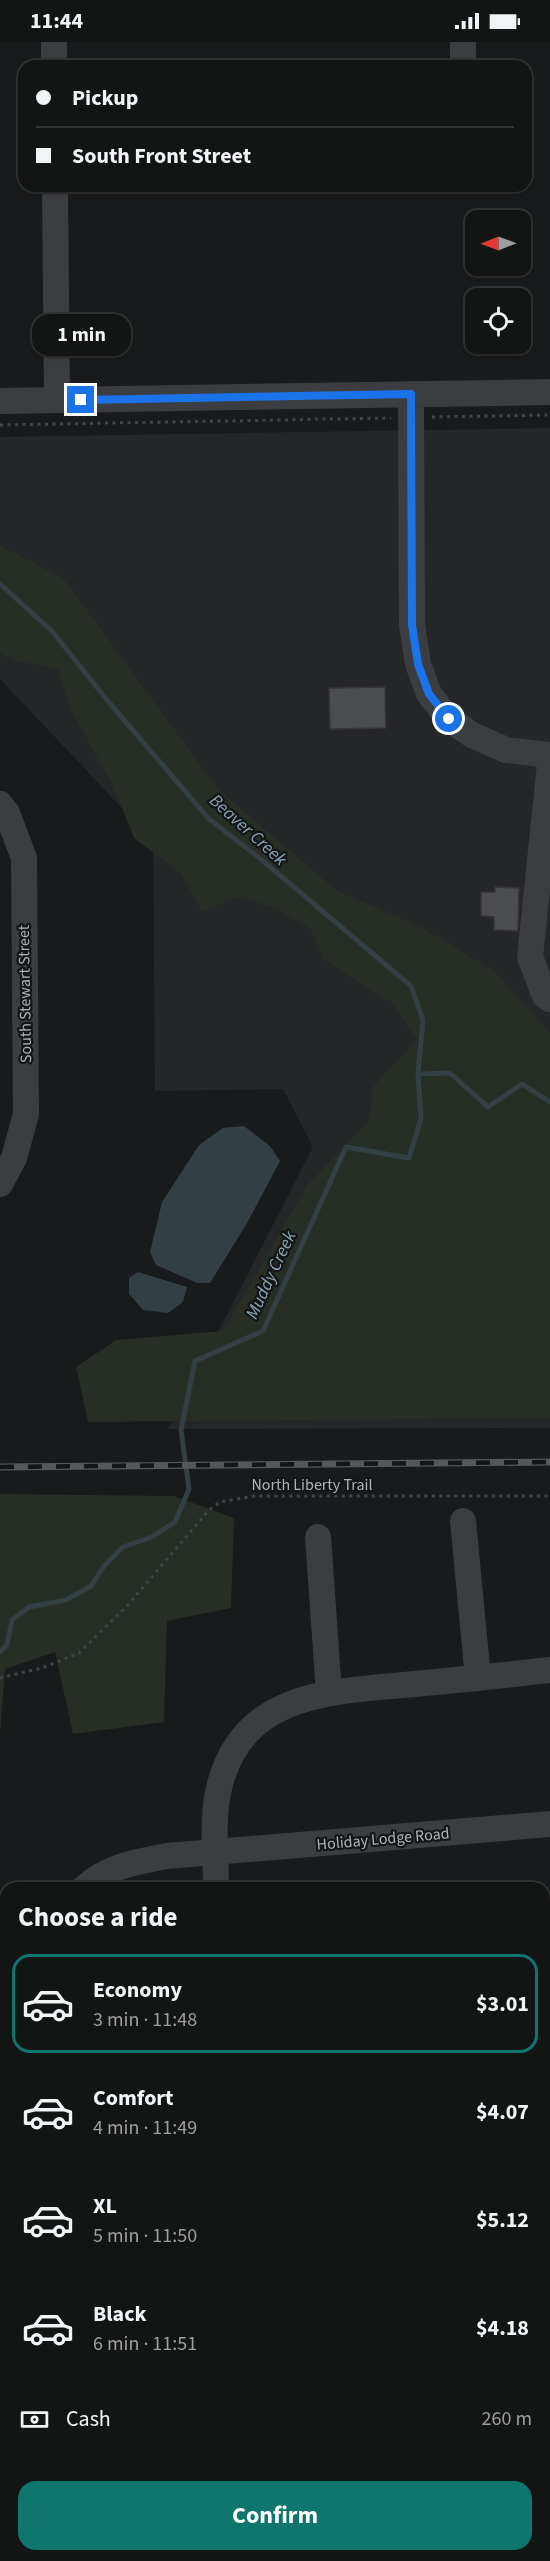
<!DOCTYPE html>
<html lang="en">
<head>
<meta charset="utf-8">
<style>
	:root { --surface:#131414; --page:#1c1d1d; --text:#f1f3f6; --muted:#9d9ea0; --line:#323334; --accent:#0f766e }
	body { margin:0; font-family:"Source Sans 3",sans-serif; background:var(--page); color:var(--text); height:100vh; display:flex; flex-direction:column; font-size:22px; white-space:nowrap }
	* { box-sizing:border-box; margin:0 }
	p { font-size:20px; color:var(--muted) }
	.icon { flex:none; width:33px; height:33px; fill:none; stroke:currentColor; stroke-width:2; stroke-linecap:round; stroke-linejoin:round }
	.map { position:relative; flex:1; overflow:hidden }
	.details { position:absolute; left:0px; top:1840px; width:550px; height:680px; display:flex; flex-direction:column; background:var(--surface); border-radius:18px 18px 0 0; box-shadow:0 2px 4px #0004,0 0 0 2px var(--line) }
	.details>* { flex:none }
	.hud { position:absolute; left:18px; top:18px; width:514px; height:132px; border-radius:18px; box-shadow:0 2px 4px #0004,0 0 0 2px var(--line); display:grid; align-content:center; height:132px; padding:0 18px; background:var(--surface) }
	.needle { width:39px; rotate:269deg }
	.fabs { position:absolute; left:465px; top:168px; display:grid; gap:12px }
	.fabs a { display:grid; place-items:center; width:66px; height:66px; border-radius:12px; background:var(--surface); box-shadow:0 2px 4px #0004,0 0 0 2px var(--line); font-size:30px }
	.end { position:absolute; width:27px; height:27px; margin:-14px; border:8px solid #1a73e8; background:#fff; box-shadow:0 0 0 3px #fff }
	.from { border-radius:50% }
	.bubble { position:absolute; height:42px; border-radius:18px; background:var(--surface); box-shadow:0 2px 4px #0004,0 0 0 2px var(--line); font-size:20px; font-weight:700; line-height:42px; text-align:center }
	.hud b { display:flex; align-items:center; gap:21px; height:57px; font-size:22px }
	.hud b+b { border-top:2px solid var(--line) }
	.hud i { width:15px; height:15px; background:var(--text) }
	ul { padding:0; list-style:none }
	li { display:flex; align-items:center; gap:18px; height:99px; margin:0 12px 9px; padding:0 6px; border:3px solid transparent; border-radius:18px }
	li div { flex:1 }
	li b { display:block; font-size:22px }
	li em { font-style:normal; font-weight:700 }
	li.selected { border-color:var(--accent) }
	li>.icon { width:54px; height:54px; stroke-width:1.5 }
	h2 { padding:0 18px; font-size:27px; line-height:72px }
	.pay { display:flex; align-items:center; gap:15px; height:66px; padding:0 18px; font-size:22px }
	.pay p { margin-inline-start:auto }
	.action { display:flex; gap:12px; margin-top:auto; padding:12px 18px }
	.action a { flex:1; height:69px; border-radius:18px; background:var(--accent); color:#fff; font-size:24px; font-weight:700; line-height:69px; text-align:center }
	.status { display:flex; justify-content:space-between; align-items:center; height:42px; padding:0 30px; background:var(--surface); direction:ltr }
	.status svg { height:16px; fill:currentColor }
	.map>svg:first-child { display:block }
	.built { fill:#252628 }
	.green { fill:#262e26 }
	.water { fill:#343f43 }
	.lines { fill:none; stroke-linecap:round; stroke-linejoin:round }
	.stream { stroke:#343f43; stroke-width:5 }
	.building { fill:#4b4d50; stroke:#343437; stroke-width:1.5 }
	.path { stroke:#414447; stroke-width:3; stroke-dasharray:3 4.5; stroke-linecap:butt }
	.minor { stroke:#3b3d40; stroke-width:26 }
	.rail-casing { stroke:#54575b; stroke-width:7 }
	.rail { stroke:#141516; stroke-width:4.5; stroke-dasharray:14; stroke-linecap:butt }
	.route { stroke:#1a73e8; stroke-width:8 }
	.labels { text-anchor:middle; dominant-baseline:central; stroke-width:4.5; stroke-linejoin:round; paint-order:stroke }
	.street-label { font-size:16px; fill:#adb3ba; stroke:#141516 }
	.water-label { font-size:18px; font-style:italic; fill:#88a6b1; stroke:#141516 }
</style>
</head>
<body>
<div class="status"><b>11:44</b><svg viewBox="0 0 49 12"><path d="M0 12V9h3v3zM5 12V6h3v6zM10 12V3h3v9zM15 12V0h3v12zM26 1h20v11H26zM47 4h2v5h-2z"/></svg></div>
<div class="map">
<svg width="550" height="2519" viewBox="0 0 550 2519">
	<rect width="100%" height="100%" fill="#191a1b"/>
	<path class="built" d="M550,386V1386L168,1387L313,1105L283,1047L155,1049L153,799L0,637V395Z"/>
	<path class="green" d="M0,503L64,537L218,747L336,848L423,886L494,929L550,990V1376L88,1380L76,1325L116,1298L223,1289L308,1142L369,1080L373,1045L417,997L392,961L324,918L311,887L280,869L240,854L202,870L180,831L134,796L113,744L71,668L58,627L16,619L0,611Z
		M0,1452L174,1454L234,1476L231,1566L167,1579L164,1680L73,1692L55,1610L5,1627L0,1693Z"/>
	<path class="water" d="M244,1084L270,1104L280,1119L246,1183L210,1241H197L156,1223L150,1210L162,1160L199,1103L223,1086Z
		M138,1230L187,1245L183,1260L168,1271L143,1268L129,1252V1236Z"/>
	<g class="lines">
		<path class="stream" d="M0,542L52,589L107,658L209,777L262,818L411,944L423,978L418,1032
			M0,1610L7,1603L12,1578L29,1565L66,1558L91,1544L104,1524L123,1505L152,1495L175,1480L189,1447L181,1388L195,1319L263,1289L346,1105L409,1116L421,1077L418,1032L450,1031L488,1065L522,1042L550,1060"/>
	</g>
	<path class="building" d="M385,645L386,686L330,687L329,646Z
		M495,845L519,846L518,889L494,888V875L481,874V850H495Z"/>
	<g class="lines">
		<path class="path" d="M432,375L550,373
			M0,383L391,376
			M0,1636L42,1626L79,1611L127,1564L209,1468L220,1460L254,1454H550"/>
		<path class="minor" d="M54,0V24
			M463,0V24
			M55,144L57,358
			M411,352L412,583L418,622L429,652L449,677L472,693L506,708L550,713
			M0,359L550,350
			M550,722L530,915L545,954L550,957
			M0,762L7,771L24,816L26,1072L14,1116L0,1142
			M463,1479L478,1636
			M318,1495L329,1651
			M84,1846C108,1824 136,1820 167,1814L550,1782
			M216,1846C216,1813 211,1775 220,1742C245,1648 335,1650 414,1642C459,1638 505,1633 550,1628
			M544,1931H550
			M544,2079L550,2078
			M544,2225H550
			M544,2376H550
			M0,2382L6,2383
			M544,2457H550
			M0,2466H6
			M543,2514V2519"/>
		<g class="rail-casing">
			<path id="rail" d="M0,1425L550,1420"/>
		</g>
		<use href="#rail" class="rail"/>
	</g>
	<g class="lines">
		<path class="route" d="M81,358L411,352L412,583L418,622L429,652L449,677"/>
	</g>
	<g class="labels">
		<g class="street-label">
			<text transform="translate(25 952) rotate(-91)">South Stewart Street</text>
			<text x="312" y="1443">North Liberty Trail</text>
			<text transform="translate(383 1797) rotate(-5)">Holiday Lodge Road</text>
		</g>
		<g class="water-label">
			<text transform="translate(248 788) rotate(42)">Beaver Creek</text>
			<text transform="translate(271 1233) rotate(-65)">Muddy Creek</text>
		</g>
	</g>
</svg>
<div class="fabs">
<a><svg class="needle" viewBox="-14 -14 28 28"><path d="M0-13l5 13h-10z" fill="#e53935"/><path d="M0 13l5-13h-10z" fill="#9d9ea0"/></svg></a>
<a><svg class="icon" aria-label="locate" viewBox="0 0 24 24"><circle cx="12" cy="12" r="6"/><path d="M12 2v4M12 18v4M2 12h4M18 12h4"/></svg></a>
</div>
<i class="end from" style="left:449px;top:677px"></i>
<i class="end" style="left:81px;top:358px"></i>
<div class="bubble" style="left:32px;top:272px;width:99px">1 min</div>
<div class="hud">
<b><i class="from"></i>Pickup</b>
<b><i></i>South Front Street</b>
</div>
<section class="details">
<h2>Choose a ride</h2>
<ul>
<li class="selected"><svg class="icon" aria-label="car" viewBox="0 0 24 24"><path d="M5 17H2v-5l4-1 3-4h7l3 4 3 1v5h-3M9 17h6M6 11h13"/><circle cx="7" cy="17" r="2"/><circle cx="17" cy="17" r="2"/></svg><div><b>Economy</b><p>3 min · 11:48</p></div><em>$3.01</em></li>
<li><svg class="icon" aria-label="car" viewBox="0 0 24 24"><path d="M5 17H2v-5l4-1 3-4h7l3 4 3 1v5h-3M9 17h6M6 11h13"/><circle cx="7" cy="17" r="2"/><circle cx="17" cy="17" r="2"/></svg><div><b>Comfort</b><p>4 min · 11:49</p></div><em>$4.07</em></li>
<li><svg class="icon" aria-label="car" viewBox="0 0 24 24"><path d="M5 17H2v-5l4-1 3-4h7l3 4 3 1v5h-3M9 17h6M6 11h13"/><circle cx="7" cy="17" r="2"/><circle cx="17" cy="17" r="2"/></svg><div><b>XL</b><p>5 min · 11:50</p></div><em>$5.12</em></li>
<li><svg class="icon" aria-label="car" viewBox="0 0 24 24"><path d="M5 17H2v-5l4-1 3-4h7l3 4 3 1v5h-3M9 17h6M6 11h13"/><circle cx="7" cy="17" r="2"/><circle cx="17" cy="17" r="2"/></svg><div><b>Black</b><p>6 min · 11:51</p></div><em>$4.18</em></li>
</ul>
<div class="pay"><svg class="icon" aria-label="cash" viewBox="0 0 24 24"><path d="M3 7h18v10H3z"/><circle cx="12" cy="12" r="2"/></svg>Cash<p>260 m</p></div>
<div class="action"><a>Confirm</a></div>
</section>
</div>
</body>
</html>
